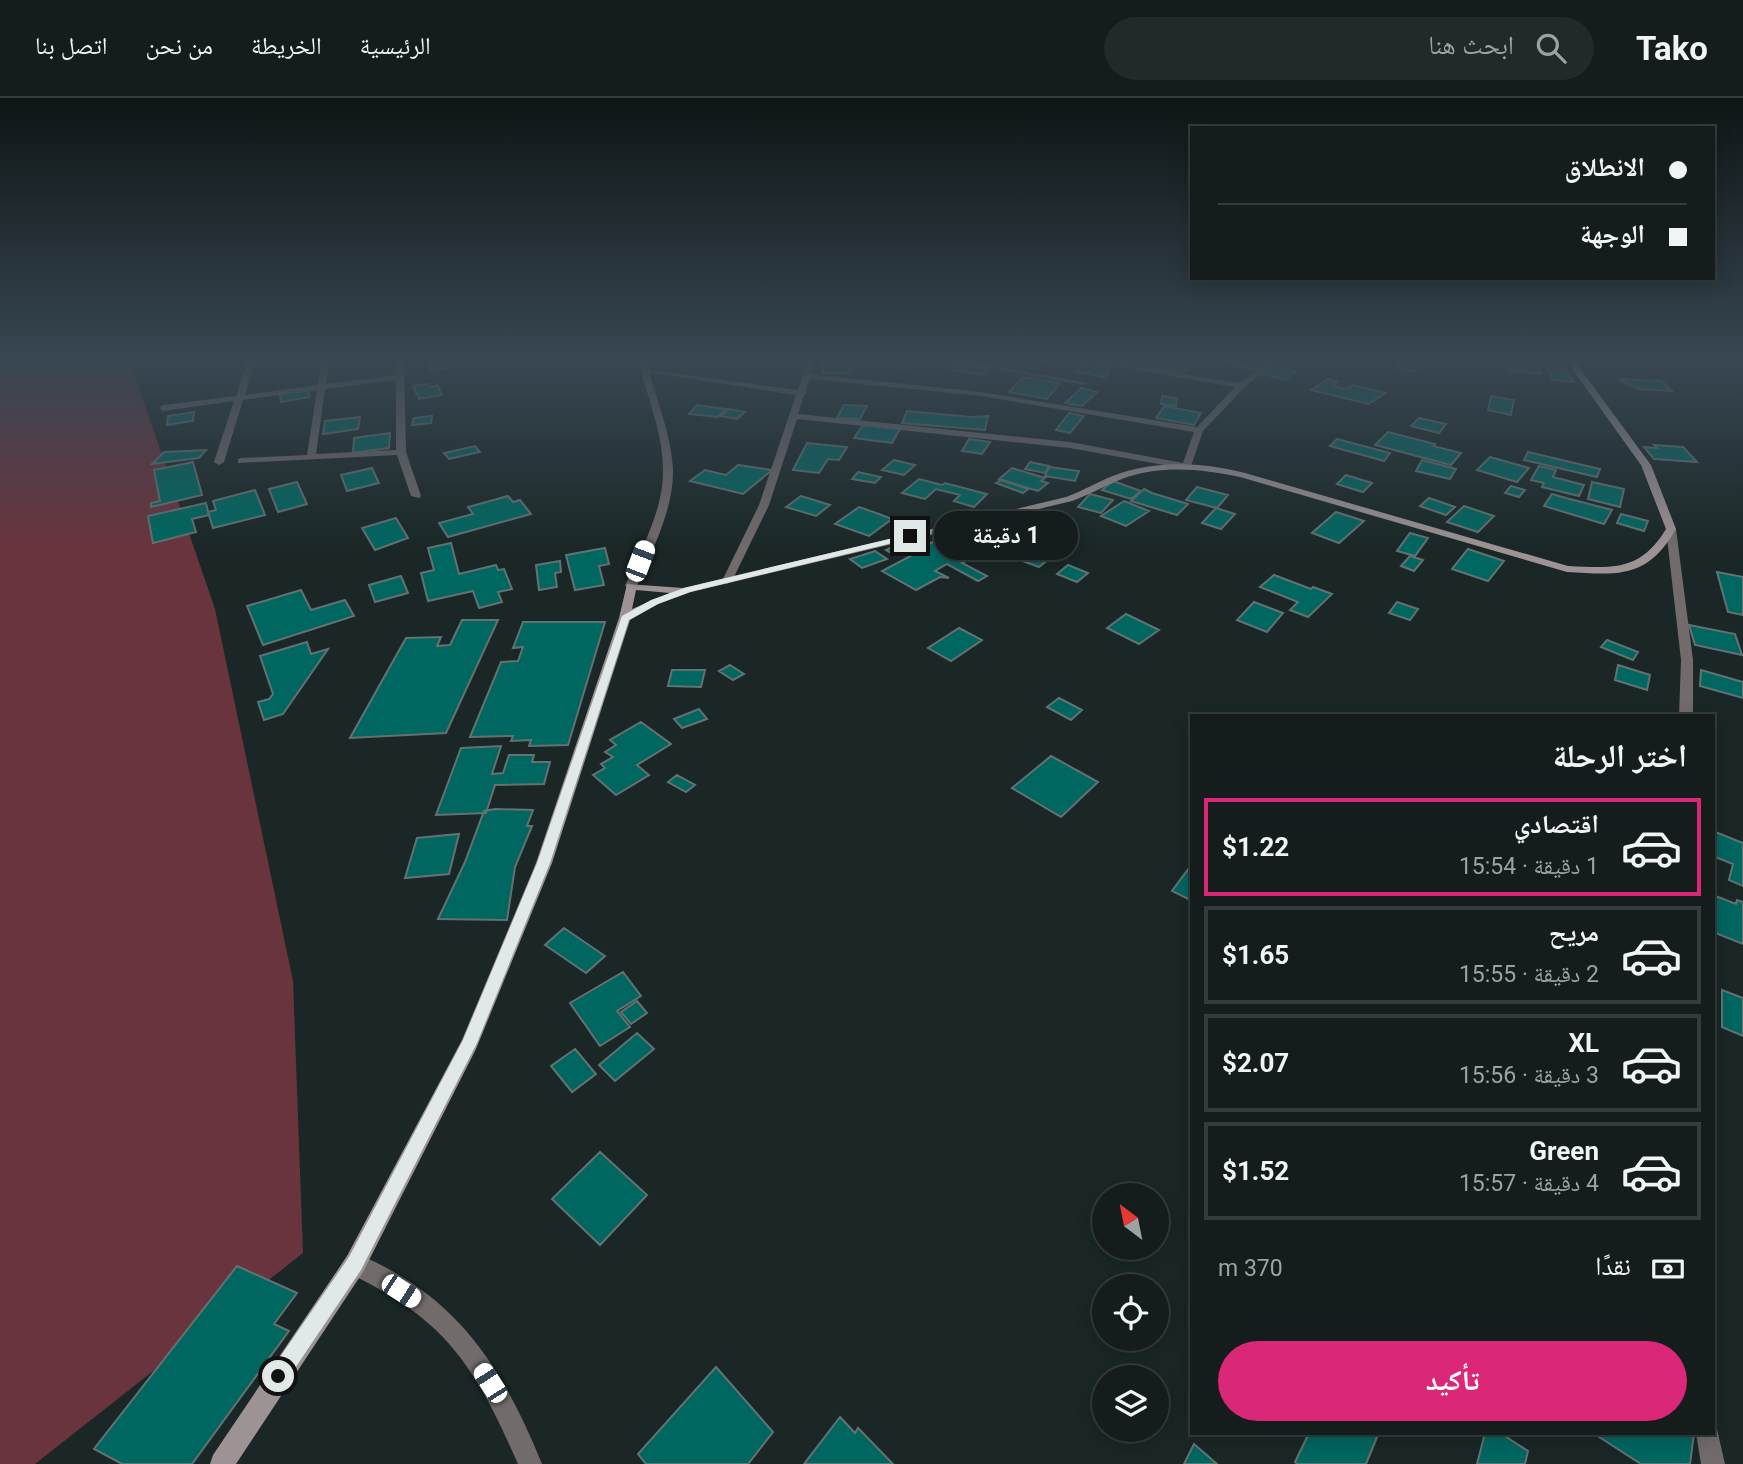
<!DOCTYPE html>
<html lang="ar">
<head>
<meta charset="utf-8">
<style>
	:root { --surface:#141d1c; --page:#212a29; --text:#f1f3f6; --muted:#9da2a3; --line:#333b3b; --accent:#db2777 }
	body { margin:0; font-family:Roboto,"Noto Naskh Arabic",sans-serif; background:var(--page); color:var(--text); direction:rtl; height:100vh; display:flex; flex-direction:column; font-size:26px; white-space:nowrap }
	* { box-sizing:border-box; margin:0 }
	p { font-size:23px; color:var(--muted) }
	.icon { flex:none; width:38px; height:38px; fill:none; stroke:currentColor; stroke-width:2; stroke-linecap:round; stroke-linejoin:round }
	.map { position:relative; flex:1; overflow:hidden; direction:ltr }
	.panel { position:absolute; left:1190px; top:616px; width:525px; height:721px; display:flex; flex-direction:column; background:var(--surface); border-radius:0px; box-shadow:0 4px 18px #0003,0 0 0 2px var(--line); direction:rtl }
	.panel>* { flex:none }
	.banner { position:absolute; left:1190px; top:28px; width:525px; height:154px; border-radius:0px; box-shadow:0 4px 18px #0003,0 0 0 2px var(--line); direction:rtl; display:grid; align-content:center; height:154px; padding:0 28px; background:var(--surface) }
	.needle { width:46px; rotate:328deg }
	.fabs { position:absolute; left:1092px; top:1085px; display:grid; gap:14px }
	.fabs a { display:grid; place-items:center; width:77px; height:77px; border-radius:50%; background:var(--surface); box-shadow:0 4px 18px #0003,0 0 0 2px var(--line); font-size:35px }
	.end { position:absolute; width:32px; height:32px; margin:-16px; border:9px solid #e1e9e8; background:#111; box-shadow:0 0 0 4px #111 }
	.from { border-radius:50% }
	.bubble { position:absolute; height:49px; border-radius:24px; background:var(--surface); box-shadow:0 4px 18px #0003,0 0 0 2px var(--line); font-size:23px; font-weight:700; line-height:49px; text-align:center; direction:rtl }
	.car { position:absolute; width:21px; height:42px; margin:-21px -10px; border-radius:9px; box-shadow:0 0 5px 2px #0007; background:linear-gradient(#fff 24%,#345 0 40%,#fff 0 76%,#345 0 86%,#fff 0) }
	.banner b { display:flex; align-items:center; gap:24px; height:66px; font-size:26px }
	.banner b+b { border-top:2px solid var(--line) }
	.banner i { width:18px; height:18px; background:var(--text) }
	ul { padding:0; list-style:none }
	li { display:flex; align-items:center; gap:21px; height:98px; margin:0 14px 10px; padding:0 14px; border:4px solid var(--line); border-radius:0px }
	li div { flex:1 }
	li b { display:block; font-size:26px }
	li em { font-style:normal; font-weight:700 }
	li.active { border-color:var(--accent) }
	li>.icon { width:63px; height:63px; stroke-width:1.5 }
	h2 { padding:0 28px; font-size:32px; line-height:84px }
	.pay { display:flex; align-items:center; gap:18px; height:77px; padding:0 28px; font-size:26px }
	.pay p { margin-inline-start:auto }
	.cta { display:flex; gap:14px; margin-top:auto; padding:14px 28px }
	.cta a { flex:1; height:80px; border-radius:42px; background:var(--accent); color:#fff; font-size:28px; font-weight:700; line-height:80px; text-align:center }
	header { display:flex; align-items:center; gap:42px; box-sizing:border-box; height:98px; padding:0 35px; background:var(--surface); border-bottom:2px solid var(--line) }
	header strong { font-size:33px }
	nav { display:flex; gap:38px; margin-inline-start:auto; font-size:24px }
	.search { width:490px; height:63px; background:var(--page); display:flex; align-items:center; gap:18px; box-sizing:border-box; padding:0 24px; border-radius:38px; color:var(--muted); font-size:26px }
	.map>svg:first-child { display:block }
	.green { fill:#6a343e }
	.building { fill:#006660; stroke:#637270; stroke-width:2 }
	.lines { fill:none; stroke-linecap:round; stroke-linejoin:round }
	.minor { fill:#716b6b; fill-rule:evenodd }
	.tertiary { fill:#716b6b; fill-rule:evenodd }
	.secondary { fill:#9d9394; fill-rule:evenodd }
	.route { fill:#e1e9e8 }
</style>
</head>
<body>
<header>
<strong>Tako</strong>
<div class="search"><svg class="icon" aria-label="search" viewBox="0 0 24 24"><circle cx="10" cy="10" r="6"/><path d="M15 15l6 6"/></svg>ابحث هنا</div>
<nav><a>الرئيسية</a><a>الخريطة</a><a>من نحن</a><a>اتصل بنا</a></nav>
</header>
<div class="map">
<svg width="1743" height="1366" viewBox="0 0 1743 1366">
	<rect width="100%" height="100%" fill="#1a2726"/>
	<path class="green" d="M0,261H129L215,511L293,883L303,1155L35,1366H0Z"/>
	<path class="building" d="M431,261H448V270L431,272Z
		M875,261H906L918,263L909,271L872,263Z
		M1065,261L1067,262L1062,268L1032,262Z
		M1163,261L1190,266L1183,275L1154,270Z
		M1502,261L1534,264L1541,276L1509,273Z
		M823,262H851L850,275H823Z
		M1543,263L1561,265L1574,284L1553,282Z
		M1401,264L1419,268L1414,274L1396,269Z
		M955,265L989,271L982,277L948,271Z
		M1081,266L1110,270L1105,279L1076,273Z
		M1274,268L1296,274L1285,282L1263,276Z
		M1023,279L1060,285L1047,301L1009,294Z
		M1328,281L1338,284L1332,288L1346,291L1353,287L1385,295L1369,306L1311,292Z
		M1618,281L1662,283L1672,293L1638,291Z
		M429,286L430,289L437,287L442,297L419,301L413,288Z
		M1081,290L1097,294L1082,308L1065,305Z
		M308,291L310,299L281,304L280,296Z
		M1162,298L1177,300L1176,308L1161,306Z
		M1491,298L1514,302L1511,317L1488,312Z
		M697,307L726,311L718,319L689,316Z
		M844,307L867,308L860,321L837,320Z
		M1164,308L1201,315L1194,327L1156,320Z
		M729,311L745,314L737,321L721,318Z
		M907,313L971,319L988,318L985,332L902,325Z
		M194,314L193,323L167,327L168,318Z
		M1069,315L1084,318L1070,335L1056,332Z
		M432,318L431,325L412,327L414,320Z
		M360,319L358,331L323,336L325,323Z
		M1419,320L1446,326L1439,335L1411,328Z
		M863,327L900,331L892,345L854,340Z
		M1388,334L1435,346L1433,348L1461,355L1451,367L1375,347Z
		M390,335L389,350L353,355L354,340Z
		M969,341L990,344L982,356L962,353Z
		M1337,341L1390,355L1384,363L1330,348Z
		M807,345L847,349L839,362L828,361L819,375L793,372Z
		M1654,347L1683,349L1697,364L1654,361L1644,349L1657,350Z
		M475,348L480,354L449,361L444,355Z
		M206,352L199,360L152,366L164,354Z
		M1528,354L1600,371L1597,379L1524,362Z
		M1490,359L1529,370L1517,384L1477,372Z
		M894,362L915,367L904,377L882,372Z
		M1422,362L1456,371L1450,381L1416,373Z
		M193,364L202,397L151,409V405L160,403L154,372Z
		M1030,364L1049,368L1045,375L1025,371Z
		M738,367L772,372L743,396L690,383L705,372L726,377Z
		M1539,368L1556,372L1553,379L1584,387L1579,398L1542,389L1544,385L1531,382Z
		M1049,369L1079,373L1075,383L1045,378Z
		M372,370L379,385L347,393L341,377Z
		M1012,370L1045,380L1041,383L1048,385L1038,393L999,381Z
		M858,374L881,379L875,385L852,381Z
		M1346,377L1372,385L1363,394L1337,386Z
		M919,381L942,387L945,385L987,396L974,409L954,403L960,397L936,391L925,401L902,395Z
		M1001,382L1028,391L1023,395L996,385Z
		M1113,383L1141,393L1131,401L1102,392Z
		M297,384L307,406L278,414L269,391Z
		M1592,384L1624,391L1620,409L1588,401Z
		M1511,388L1525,392L1519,399L1505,395Z
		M1197,389L1228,397L1217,410L1186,402Z
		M1144,391L1152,395L1188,406L1177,417L1131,403Z
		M255,392L265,417L213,430L208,414L216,412L213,403Z
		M1090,396L1113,402L1101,415L1078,409Z
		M1552,396L1566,400L1612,412L1604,426L1544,408Z
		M508,398L513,404L520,402L531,416L448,439L439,425L473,416L468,409Z
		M801,398L830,407L816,418L786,409Z
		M1429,400L1455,409L1446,417L1420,408Z
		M1124,403L1149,413L1126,428L1101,418Z
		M206,405L209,417L192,421L196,434L153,445L148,418Z
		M1464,408L1494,418L1478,434L1447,424Z
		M859,409L879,416L892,421L869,438L835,426Z
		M1216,410L1235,416L1221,431L1202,425Z
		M1336,414L1364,423L1339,445L1312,435Z
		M1621,416L1648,423L1644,433L1617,425Z
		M396,420L408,440L375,452L362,430Z
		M956,432L991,449L962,465L987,478L978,483L947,466L935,473L949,480L940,479L916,492L882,473L924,451L918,448L929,446Z
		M1410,435L1428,440L1415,458L1397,453Z
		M995,437L1008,443L995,451L981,445Z
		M451,445L459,476L496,467L498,472L504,471L512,491L498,494L502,504L479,510L473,493L428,503L421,475L434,472L428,450Z
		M900,445L908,450L895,457L886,452Z
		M605,450L609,466L599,468L604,487L575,492L566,457Z
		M1029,451L1051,459L1039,469L1017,461Z
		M1468,451L1504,463L1488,483L1452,471Z
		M875,453L887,461L862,470L850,461Z
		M1410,458L1423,462L1414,473L1401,468Z
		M560,463L561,474L555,475L557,489L539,492L536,467Z
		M1068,467L1088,475L1077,484L1057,476Z
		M1717,474L1743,479V517L1728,514Z
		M1274,477L1311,491L1313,489L1332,496L1308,519L1290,512L1298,504L1260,489Z
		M401,478L408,495L375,504L369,487Z
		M301,492L311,512L345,502L354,518L263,547L247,508Z
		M1254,504L1283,515L1267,534L1237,522Z
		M1397,504L1418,511L1410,522L1389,515Z
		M1126,516L1159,532L1139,546L1107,530Z
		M462,522H498L446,635L350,640L406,540L441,539L437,548L450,547Z
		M523,524H605L568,647L529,648L531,642L511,643L513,638L470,639L501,564L518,563L523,549L513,550Z
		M1689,527L1735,536L1742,557L1695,547Z
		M959,530L982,542L951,563L928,550Z
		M1607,542L1638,554L1633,562L1601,549Z
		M307,544L311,556L328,551L283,616L264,622L258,604L269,601L273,596L260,558Z
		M730,567L744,576L733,582L719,573Z
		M1618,567L1650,577L1647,592L1615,582Z
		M672,572H705L701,589L668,588Z
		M1701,572L1743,584V600L1700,588Z
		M1059,600L1082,612L1071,622L1047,609Z
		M699,611L707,621L682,630L674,621Z
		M641,624L671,646L637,667L649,677L616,697L593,677L605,670L601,666L613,659L605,654L616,647L610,642Z
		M501,648L492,676L503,675L509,657H534L532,664H550L544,686L495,687L486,715L436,717L461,650Z
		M1051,658L1098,684L1061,719L1012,690Z
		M677,677L695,687L686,694L668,684Z
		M495,711L533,712L527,728H532L515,769L507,822L438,821L465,764L484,713Z
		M1713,733L1743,745V788L1729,782L1733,766L1713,758Z
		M459,736L449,776L405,780L417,740Z
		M1192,766V803L1172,793Z
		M1713,797L1736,806L1737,802L1743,804V846L1713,834Z
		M564,830L605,858L586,875L545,847Z
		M623,874L641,898L617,913L630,929L600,948L570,905Z
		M1722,892L1743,900V938L1722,929Z
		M637,903L647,915L631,926L621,914Z
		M637,935L654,951L615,983L599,967Z
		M575,951L596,976L572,994L551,968Z
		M600,1054L647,1097L600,1147L552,1101Z
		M237,1168L297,1195L274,1226L289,1233L192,1366H122L94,1351Z
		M716,1269L773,1334L748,1366H646L638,1356Z
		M840,1319L855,1335L858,1330L893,1366H804Z
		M1309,1335H1372L1377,1339L1366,1366H1297L1295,1364Z
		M1485,1335H1500L1528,1353L1525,1366H1477Z
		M1593,1335H1694L1690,1366H1641Z
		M1194,1346L1217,1366H1184Z"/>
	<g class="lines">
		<path class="minor" d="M248,261H256L245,297L318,287L322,261H330L326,286L396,277V261H404L406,354L421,398L419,400L411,398L397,357L238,365V361L241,360L307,357L317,292L243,302L224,364L219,367L214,364L234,303L163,313L159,310L163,307L236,298ZM396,282V352L316,356L325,291Z
			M808,261H816L811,276L981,294L1197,329L1235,289L1074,261H1091L1239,285L1256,273L1201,261H1217L1260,269L1270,261H1279L1244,290L1203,333L1191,368L1186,371L1070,350L797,321L769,407L732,483L727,486L723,485L722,483L759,407L796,297L640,273L644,271L798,292ZM810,281L981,298L1194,334L1183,365L1070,344L798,316L804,297L807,295L805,293Z
			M938,261H955L1088,285L1084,287Z
			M1671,428L1676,431L1693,562V618H1679L1681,562L1666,431Z
			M1713,1325L1716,1327L1725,1366H1701L1696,1335H1713Z"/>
		<path class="tertiary" d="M638,261H646C654,297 671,333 673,371C674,412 652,451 637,488L631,491L625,488C641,451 664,412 663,371C663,334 646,297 638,261Z
			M355,1155C457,1197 502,1268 542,1366H518C496,1316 471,1262 429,1226C405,1204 376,1189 347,1174L344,1166L347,1158Z"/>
		<path class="secondary" d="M1565,261H1573L1651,367L1676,431C1647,481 1619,477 1567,474L1240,379C1203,371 1164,367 1127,379C1108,386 1091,396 1072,403L691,494L658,506L630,522L552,765L476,951L363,1174L236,1366H210L213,1357L347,1158L462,942L536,765L619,520L627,486L683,490L1066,399C1085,392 1102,381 1121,375C1162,362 1204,365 1245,375L1568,468C1612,470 1640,474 1666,431L1641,367ZM636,492L670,495L632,511Z"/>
	</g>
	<linearGradient id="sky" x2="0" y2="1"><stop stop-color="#0e1515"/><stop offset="0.58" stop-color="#384752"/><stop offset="1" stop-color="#384752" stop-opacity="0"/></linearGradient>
	<rect width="1743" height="452" fill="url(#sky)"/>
	<path class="route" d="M910,436L913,440L690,494L658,506L629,522L550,765L477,945L361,1172L285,1285L278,1288L271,1285L269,1278L271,1272L349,1159L463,942L537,765L622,518L651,502L684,490Z"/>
</svg>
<div class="fabs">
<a><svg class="needle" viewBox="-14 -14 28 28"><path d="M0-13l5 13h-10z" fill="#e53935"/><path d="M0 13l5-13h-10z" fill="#9da2a3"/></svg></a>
<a><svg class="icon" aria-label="locate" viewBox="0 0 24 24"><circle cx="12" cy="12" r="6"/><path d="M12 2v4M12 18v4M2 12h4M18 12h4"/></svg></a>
<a><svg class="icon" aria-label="layers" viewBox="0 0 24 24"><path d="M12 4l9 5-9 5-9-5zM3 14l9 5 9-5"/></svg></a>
</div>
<i class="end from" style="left:278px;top:1278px"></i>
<i class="end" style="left:910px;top:438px"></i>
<div class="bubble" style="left:934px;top:413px;width:144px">1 دقيقة</div>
<i class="car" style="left:640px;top:463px;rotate:21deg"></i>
<i class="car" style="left:401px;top:1193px;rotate:123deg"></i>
<i class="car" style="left:490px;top:1285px;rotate:327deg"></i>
<div class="banner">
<b><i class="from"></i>الانطلاق</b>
<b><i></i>الوجهة</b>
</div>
<section class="panel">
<h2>اختر الرحلة</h2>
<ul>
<li class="active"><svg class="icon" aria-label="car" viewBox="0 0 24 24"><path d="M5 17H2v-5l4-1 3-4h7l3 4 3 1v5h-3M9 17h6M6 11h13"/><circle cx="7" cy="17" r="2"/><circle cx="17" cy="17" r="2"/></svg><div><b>اقتصادي</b><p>1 دقيقة · 15:54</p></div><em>$1.22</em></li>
<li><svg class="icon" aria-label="car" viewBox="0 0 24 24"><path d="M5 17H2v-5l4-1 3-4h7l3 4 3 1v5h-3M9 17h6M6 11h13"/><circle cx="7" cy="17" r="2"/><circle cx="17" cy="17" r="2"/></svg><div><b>مريح</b><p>2 دقيقة · 15:55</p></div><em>$1.65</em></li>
<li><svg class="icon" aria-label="car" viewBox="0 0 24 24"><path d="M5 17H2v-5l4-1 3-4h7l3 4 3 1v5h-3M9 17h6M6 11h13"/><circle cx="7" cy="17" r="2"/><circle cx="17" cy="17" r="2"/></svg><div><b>XL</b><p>3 دقيقة · 15:56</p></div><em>$2.07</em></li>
<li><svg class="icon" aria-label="car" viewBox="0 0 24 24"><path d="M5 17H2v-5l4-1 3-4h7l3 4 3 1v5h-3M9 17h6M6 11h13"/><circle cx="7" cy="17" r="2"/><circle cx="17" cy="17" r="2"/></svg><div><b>Green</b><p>4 دقيقة · 15:57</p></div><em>$1.52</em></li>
</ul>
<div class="pay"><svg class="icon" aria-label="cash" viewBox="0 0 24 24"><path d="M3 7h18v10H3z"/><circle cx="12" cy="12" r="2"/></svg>نقدًا<p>370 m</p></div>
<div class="cta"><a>تأكيد</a></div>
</section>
</div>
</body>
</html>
